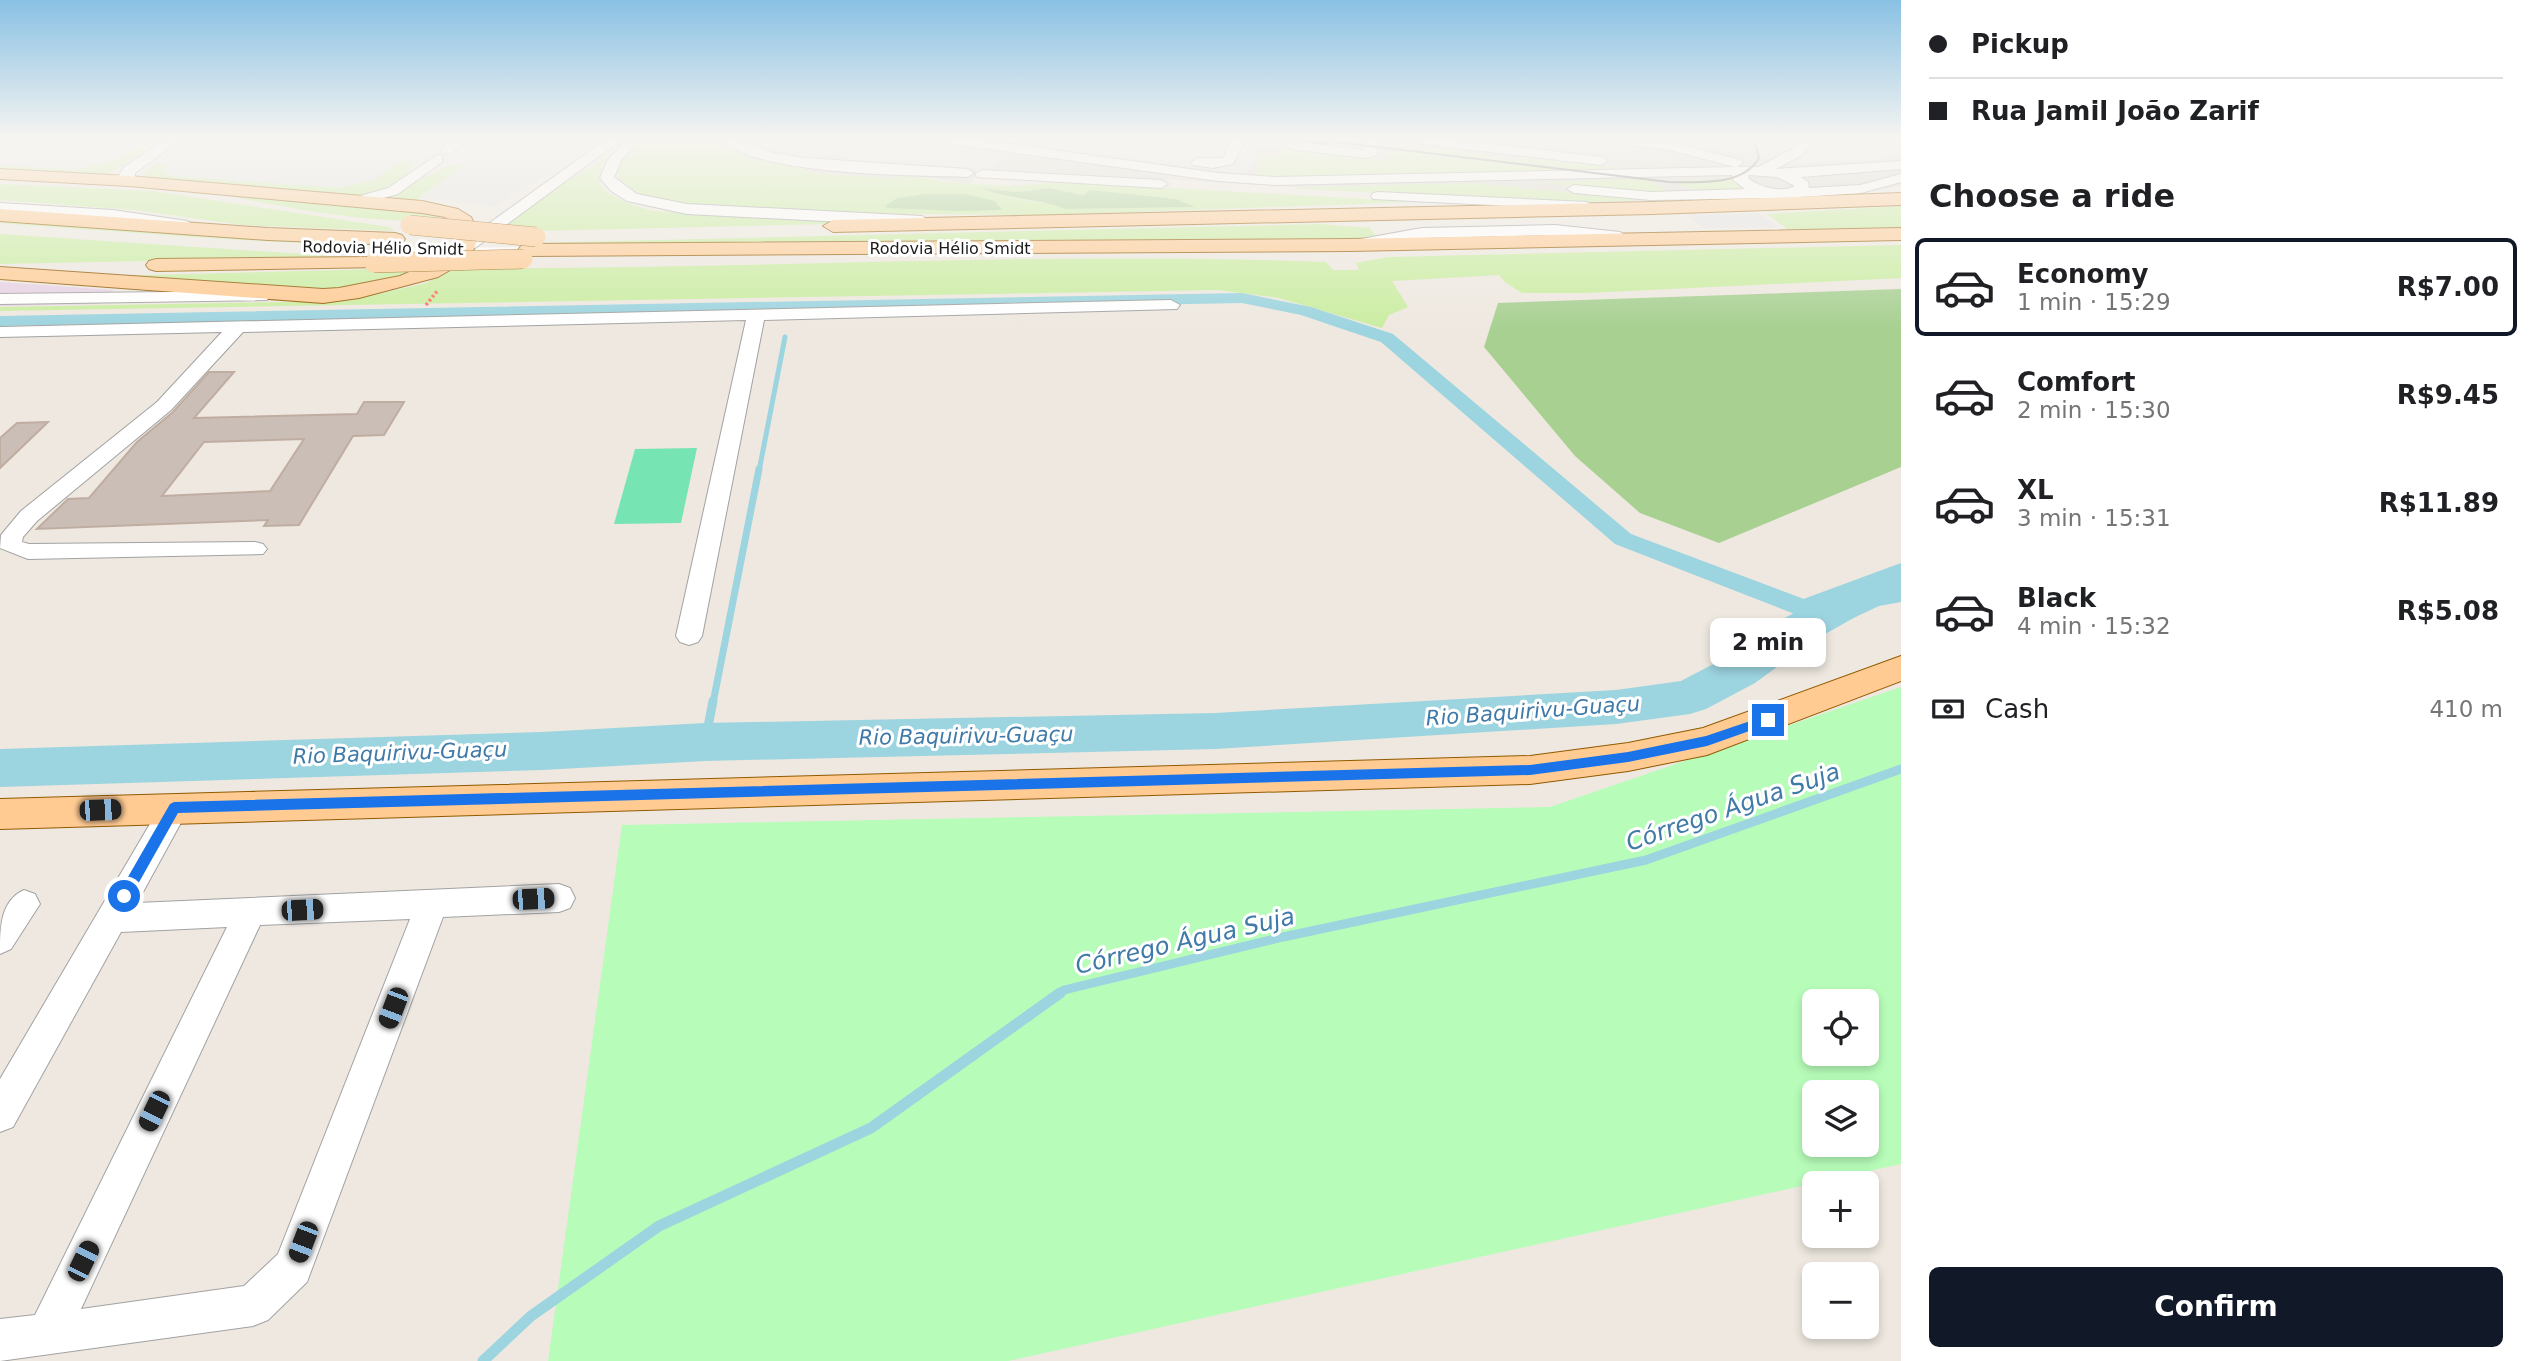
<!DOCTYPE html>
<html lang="en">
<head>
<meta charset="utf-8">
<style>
	:root { --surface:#fff; --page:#f6f6f6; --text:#202124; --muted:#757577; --line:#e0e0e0; --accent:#111827 }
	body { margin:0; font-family:"DejaVu Sans",sans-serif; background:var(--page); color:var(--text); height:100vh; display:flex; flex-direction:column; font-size:26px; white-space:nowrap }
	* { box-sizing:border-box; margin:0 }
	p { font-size:23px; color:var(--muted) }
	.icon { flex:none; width:38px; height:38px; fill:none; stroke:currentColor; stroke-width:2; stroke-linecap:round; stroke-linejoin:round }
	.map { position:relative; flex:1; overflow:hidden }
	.side { display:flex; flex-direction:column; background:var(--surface); width:630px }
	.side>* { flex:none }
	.banner { display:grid; align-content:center; height:154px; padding:0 28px; background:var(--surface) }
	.controls { position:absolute; left:1802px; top:989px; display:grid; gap:14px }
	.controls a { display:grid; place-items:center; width:77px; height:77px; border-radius:10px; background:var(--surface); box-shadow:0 4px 10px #0003; font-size:35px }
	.end { position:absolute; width:32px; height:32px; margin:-16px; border:9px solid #1a73e8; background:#fff; box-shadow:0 0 0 4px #fff }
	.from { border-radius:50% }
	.bubble { position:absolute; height:49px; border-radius:10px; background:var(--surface); box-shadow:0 4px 10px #0003; font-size:23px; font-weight:800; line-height:49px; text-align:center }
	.car { position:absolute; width:21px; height:42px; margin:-21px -10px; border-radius:9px; box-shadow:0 0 5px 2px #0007; background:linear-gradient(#222 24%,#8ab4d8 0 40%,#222 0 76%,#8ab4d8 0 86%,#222 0) }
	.banner b { display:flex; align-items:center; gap:24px; height:66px; font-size:26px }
	.banner b+b { border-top:2px solid var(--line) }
	.banner i { width:18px; height:18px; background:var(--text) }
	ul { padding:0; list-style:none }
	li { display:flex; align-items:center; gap:21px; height:98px; margin:0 14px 10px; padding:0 14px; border:4px solid transparent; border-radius:10px }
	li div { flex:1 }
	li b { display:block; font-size:26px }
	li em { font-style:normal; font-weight:800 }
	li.on { border-color:var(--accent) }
	li>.icon { width:63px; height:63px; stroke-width:1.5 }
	h2 { padding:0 28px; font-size:32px; line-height:84px }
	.pay { display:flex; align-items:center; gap:18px; height:77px; padding:0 28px; font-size:26px }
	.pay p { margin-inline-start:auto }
	.button { display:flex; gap:14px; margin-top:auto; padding:14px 28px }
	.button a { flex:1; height:80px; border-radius:10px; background:var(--accent); color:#fff; font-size:28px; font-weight:800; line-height:80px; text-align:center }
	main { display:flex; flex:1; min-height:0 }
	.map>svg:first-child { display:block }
	.industrial { fill:#e7d1e4 }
	.airport { fill:#dcd8d2 }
	.grass { fill:#caeda1; fill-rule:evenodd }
	.forest { fill:#a7d091 }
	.park { fill:#b7fdb9; fill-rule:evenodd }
	.pitch { fill:#77e4b4 }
	.parking { fill:#e3e3e3 }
	.water { fill:#9cd4df }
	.pier { fill:#fff }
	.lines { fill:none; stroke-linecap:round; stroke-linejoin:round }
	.stream-far3 { stroke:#9cd4df; stroke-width:5 }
	.stream-far2 { stroke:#9cd4df; stroke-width:7 }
	.stream-far1 { stroke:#9cd4df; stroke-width:9 }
	.stream { stroke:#9cd4df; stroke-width:11 }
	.canal { fill:#9cd4df; fill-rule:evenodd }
	.river { fill:#9cd4df; fill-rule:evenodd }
	.building { fill:#cabeb6; stroke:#c0ada1; stroke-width:2; fill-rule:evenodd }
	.minor-casing { stroke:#a2a2a2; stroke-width:2 }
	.major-casing { stroke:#925a00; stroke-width:2 }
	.path { stroke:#ff675f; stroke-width:3.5; stroke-dasharray:2.5 2.5; stroke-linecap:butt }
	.minor { fill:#fff; fill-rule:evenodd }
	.major { fill:#ffcb93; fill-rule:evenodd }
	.tram { stroke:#696969; stroke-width:2 }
	.major-bridge-casing { stroke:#925a00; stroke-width:20; stroke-linecap:butt }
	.major-bridge { stroke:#ffcb93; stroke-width:19 }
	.route { fill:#1a73e8 }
	.labels { text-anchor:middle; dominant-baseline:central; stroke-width:6; stroke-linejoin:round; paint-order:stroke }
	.far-street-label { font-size:16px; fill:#1b1b1b; stroke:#fff }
	.water-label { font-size:21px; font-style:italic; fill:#407aa8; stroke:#fff }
	.near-water-label { font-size:24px; font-style:italic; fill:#407aa8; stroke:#fff }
</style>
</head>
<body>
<main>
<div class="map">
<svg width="1901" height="1361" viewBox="0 0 1901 1361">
	<rect width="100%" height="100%" fill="#eee8e0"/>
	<path class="industrial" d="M0,282L114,290L98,304L0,306Z"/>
	<path class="airport" d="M720,140H1901V186L1832,197L1560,203L978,168L971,184L908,175L890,178L812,173L804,169L749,159Z"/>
	<path class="grass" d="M644,140H720L749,158L804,169L812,173L889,178L908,175L945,182L1008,186L1067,182L1419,202L1045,215L899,214L704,207L645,198L621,183L617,171L623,159ZM1049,188L1083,195L1176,199L1193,207L1066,209C1039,199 1010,202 984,189L1017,192Z
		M1389,141L1467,151L1503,160L1532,158L1622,168L1626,171L1269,178L1256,174L1261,155L1280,157L1282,149L1385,160Z
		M147,142L150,143V147L105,176L0,170V165L73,170L109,162Z
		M616,151L602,165L600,183L608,193L627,203L653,211L829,221V224L539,231L500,227L519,211Z
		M399,161L414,162C397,192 388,191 355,197L146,178L144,174L155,163L374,180Z
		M450,165H464L416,200L383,198Z
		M1645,178L1667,191L1642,192L1541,183Z
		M1730,179L1749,190H1696L1675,183L1680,180Z
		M1473,183L1641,200L1560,203L1288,188Z
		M0,184L153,191L389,227L394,231L243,225L135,210L0,200Z
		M228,196L413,211L449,220C375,225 300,210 228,196Z
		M1901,206V230L1787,229L1767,214Z
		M0,218L391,243L389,245C259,244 129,232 0,223Z
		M1321,224L1370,228L1377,238L1123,243L530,247L533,243Z
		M0,234L347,257L0,264Z
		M1901,245V278L1587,293H1522L1505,282L1499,275L1392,281L1408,307L1389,315L1382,328L1279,298L1218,290L0,311V307L347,301L426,283L455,268C745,270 1035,251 1326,262L1333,270H1359L1356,263L1388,257Z
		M421,268L420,272L335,292L109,276Z"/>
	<path class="forest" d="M980,188L1017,192L1049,188L1083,195L1090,190L1176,199L1195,207L1066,209C1038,198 1009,200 980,188Z
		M925,194H965L995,201L1002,210L957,211L887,208L885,206L897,198Z
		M1901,289V467L1719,543L1640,513L1575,456L1484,347L1498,303Z"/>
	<path class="park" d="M1901,687V1164L1008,1361H548L622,825L1550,807ZM1815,1001H1867V1054H1815ZM1815,1092H1867V1144H1815Z"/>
	<path class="pitch" d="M697,448L681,523L614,524L635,449Z"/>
	<path class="parking" d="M0,140H149L109,162L73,170L0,165Z
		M196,140H602L496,206L419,198L463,165L399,161L374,180L340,188L172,176L163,172L166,164L155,163Z
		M779,140H814L801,149L843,153L846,149L996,157L993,169L840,160L842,156L818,154L815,159L798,157L799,153L775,151L776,148L768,146Z
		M981,140H1380L1375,159L1261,144L1247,174Z
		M1749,140H1901V155L1866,161L1793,164L1760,157L1755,154Z
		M1759,213L1778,227L1704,228L1686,215Z"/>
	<path class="water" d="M1901,563V602L1879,606L1832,628L1792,616L1798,601Z"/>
	<path class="pier" d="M530,247L520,265L369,268L388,248Z"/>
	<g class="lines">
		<path class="stream-far3" d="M759,471L785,337"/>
		<path class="stream-far2" d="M713,703L759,469"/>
		<path class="stream-far1" d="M705,742L713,701
			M1058,995L1064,990L1283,937L1646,860L1901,769"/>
		<path class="stream" d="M483,1361L531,1316L659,1226L871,1128L1060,993"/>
		<path class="canal" d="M1242,293L1311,307L1393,334L1631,534L1833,610L1836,616L1833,622L1824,625L1815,622L1615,544L1381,342L1301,315L1242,303L0,326V316Z"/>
		<path class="river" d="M1901,566V595L1880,603L1811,642L1755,683L1706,709L1690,714L1616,724L1215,749L705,761L542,770L0,787V749L542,732L705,723L1215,713L1616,690L1681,681L1723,659L1781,620L1850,583Z"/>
	</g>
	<path class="building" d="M209,372H234L194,418L357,414L364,402H404L384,435L353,436L299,525L264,526L268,520L37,529L68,499L89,498L137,442L173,412ZM304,439L270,491L162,496L204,442Z
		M48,422L0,468V438L17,423Z"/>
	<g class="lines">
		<g class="minor-casing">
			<path id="minor" d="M164,140H180L135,173L134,184H124L118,177L124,167Z
				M451,140H467L452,153H442V147Z
				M605,140H621L475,248H463L461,245L463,242Z
				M626,140H641L622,159L614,177L637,194L687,204L922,216L930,221L922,226L687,214L627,201L611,191L600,178L607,161Z
				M722,140H739L773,153L805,158L967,169L974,173L967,177C914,175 759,176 722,140Z
				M945,140H982L1218,173L1275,177L1735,167L1670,150L1623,144L1616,140L1670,142L1741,160L1743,163L1737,167H1758L1792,149L1795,146L1793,140H1807L1809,147L1802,155L1776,169L1901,161V169L1801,177L1808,182L1809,188L1860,185L1901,174V182L1861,193L1785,198L1651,200L1574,193L1567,189L1574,185L1651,192L1745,189L1733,180L1732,175L1275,185L1218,181L952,144ZM1748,175L1777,177L1795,186C1782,193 1762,188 1749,179Z
				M1231,140H1245L1233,164L1213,168L1193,165L1191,162L1198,158H1223Z
				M1285,140L1364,150L1365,140H1379L1376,155L1366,158L1297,150L1288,147Z
				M1415,140H1458L1601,157L1608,161L1601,165L1422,144Z
				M437,155L442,156V162L398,194L358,205L351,201L353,198L388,188Z
				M982,170L1161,180L1168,184L1161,188L977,177L975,174Z
				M1378,192L1587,202L1594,206L1587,210L1373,199L1371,196L1373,193Z
				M0,203L113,210L187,221L195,226L187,231L113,220L0,211Z
				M1555,225L1620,232L1628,237L1620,242L1555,235L1422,238L1355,250L1347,245L1355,240L1422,228Z
				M261,291L270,296L267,300L0,304V294Z
				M1171,300L1180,305L1177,309L764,320L702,636L698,642L689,645L680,642L676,636L746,320L243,332L171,410L37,521L23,537L22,542L29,544L255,542L263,544L267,549L263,554L28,559L0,548L1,535L21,511L157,402L222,332L0,337V327Z
				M174,796L184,800L189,808L137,903L559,884L570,888L575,898L570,908L559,912L443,917L307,1282L268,1320L253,1326L0,1361V1319L35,1315L227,927L121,932L13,1127L0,1132V1079L164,800ZM410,919L278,1254L244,1286L81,1309L260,925Z
				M24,890L35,894L40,904L11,949L0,954C0,928 0,901 24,890Z"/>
		</g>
		<g class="major-casing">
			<path id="major" d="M0,169L129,176L422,201L458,209L471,217L479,234L474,249L457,266L438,277L359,298L323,303L0,279V267L323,289L339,288L400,276L443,257L454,247L459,234L458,227L445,217L422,213L129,186L0,179Z
				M1901,193V205L1653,214L833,232L823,226L833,220L1653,202Z
				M0,209L268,228L395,233L402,235L405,239L402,243L395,245L268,240L0,221Z
				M1901,228V240L1350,251L528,256L521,254L518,250L521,246L528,244L1350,239Z
				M374,257L381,259L384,263L381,267L156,271L149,269L146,265L149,261L156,259Z
				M1901,656V681L1707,755L1628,771L1530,784L0,829V799L1530,756L1628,743L1703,728Z"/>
		</g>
		<path class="path" d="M426,305L438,290"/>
		<use href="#minor" class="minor"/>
		<use href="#major" class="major"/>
		<path class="tram" d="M1296,140L1328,144
			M1319,140L1669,182C1698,182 1742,187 1759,158L1754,140"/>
		<g class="major-bridge-casing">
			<path id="major-bridge" d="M410,225L536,237
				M374,263L523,259"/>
		</g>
		<use href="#major-bridge" class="major-bridge"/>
	</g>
	<linearGradient id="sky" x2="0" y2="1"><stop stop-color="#89c1e4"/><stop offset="0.42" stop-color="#f7f5f1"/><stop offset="1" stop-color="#f7f5f1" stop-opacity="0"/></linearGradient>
	<rect width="1901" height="331" fill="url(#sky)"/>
	<path class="route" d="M1768,715L1774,720L1772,723L1707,746L1628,762L1530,775L178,813L129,900H119L117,896L170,804L174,802L1530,765L1628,752L1706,736Z"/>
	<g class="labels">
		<g class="far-street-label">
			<text transform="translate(383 248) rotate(1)">Rodovia Hélio Smidt</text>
			<text x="950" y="248">Rodovia Hélio Smidt</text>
		</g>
		<g class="water-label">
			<text transform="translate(1533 711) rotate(-4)">Rio Baquirivu-Guaçu</text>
			<text transform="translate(966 736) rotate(-1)">Rio Baquirivu-Guaçu</text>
			<text transform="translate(400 753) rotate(-2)">Rio Baquirivu-Guaçu</text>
		</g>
		<g class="near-water-label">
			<text transform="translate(1733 807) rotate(-19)">Córrego Água Suja</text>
			<text transform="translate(1185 941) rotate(-13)">Córrego Água Suja</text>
		</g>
	</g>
</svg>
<div class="controls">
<a><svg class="icon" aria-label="locate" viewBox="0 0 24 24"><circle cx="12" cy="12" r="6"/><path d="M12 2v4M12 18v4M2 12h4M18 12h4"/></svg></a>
<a><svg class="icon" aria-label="layers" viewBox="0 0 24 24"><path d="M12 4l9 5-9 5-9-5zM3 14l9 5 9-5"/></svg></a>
<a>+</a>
<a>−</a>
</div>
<i class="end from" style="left:124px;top:896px"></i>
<i class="end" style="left:1768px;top:720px"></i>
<div class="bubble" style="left:1710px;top:618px;width:116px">2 min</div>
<i class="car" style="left:100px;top:810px;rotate:88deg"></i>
<i class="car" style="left:533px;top:899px;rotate:87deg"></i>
<i class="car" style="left:302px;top:910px;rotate:87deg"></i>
<i class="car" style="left:393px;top:1008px;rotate:201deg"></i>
<i class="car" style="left:154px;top:1111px;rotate:206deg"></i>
<i class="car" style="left:303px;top:1242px;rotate:201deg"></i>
<i class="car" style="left:83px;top:1261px;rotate:26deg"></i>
</div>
<section class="side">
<div class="banner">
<b><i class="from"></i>Pickup</b>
<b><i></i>Rua Jamil João Zarif</b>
</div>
<h2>Choose a ride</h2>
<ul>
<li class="on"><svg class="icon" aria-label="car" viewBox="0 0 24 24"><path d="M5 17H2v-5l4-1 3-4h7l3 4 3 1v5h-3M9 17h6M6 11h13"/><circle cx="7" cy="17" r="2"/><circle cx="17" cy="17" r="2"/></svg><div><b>Economy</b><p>1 min · 15:29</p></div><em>R$7.00</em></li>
<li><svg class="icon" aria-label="car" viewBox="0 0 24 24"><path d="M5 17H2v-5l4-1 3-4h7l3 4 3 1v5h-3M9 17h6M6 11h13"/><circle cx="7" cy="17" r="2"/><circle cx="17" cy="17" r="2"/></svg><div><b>Comfort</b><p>2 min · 15:30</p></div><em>R$9.45</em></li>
<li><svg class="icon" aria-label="car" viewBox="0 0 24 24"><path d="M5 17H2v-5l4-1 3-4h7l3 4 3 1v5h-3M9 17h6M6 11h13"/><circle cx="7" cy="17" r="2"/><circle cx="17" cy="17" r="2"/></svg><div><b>XL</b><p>3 min · 15:31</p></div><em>R$11.89</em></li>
<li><svg class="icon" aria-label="car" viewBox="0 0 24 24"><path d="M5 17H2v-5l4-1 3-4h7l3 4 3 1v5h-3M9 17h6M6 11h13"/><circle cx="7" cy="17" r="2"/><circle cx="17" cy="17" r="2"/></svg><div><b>Black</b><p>4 min · 15:32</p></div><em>R$5.08</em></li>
</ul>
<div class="pay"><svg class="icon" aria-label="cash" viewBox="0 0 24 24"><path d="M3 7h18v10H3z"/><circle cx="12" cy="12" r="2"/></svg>Cash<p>410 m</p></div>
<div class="button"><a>Confirm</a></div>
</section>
</main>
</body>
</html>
